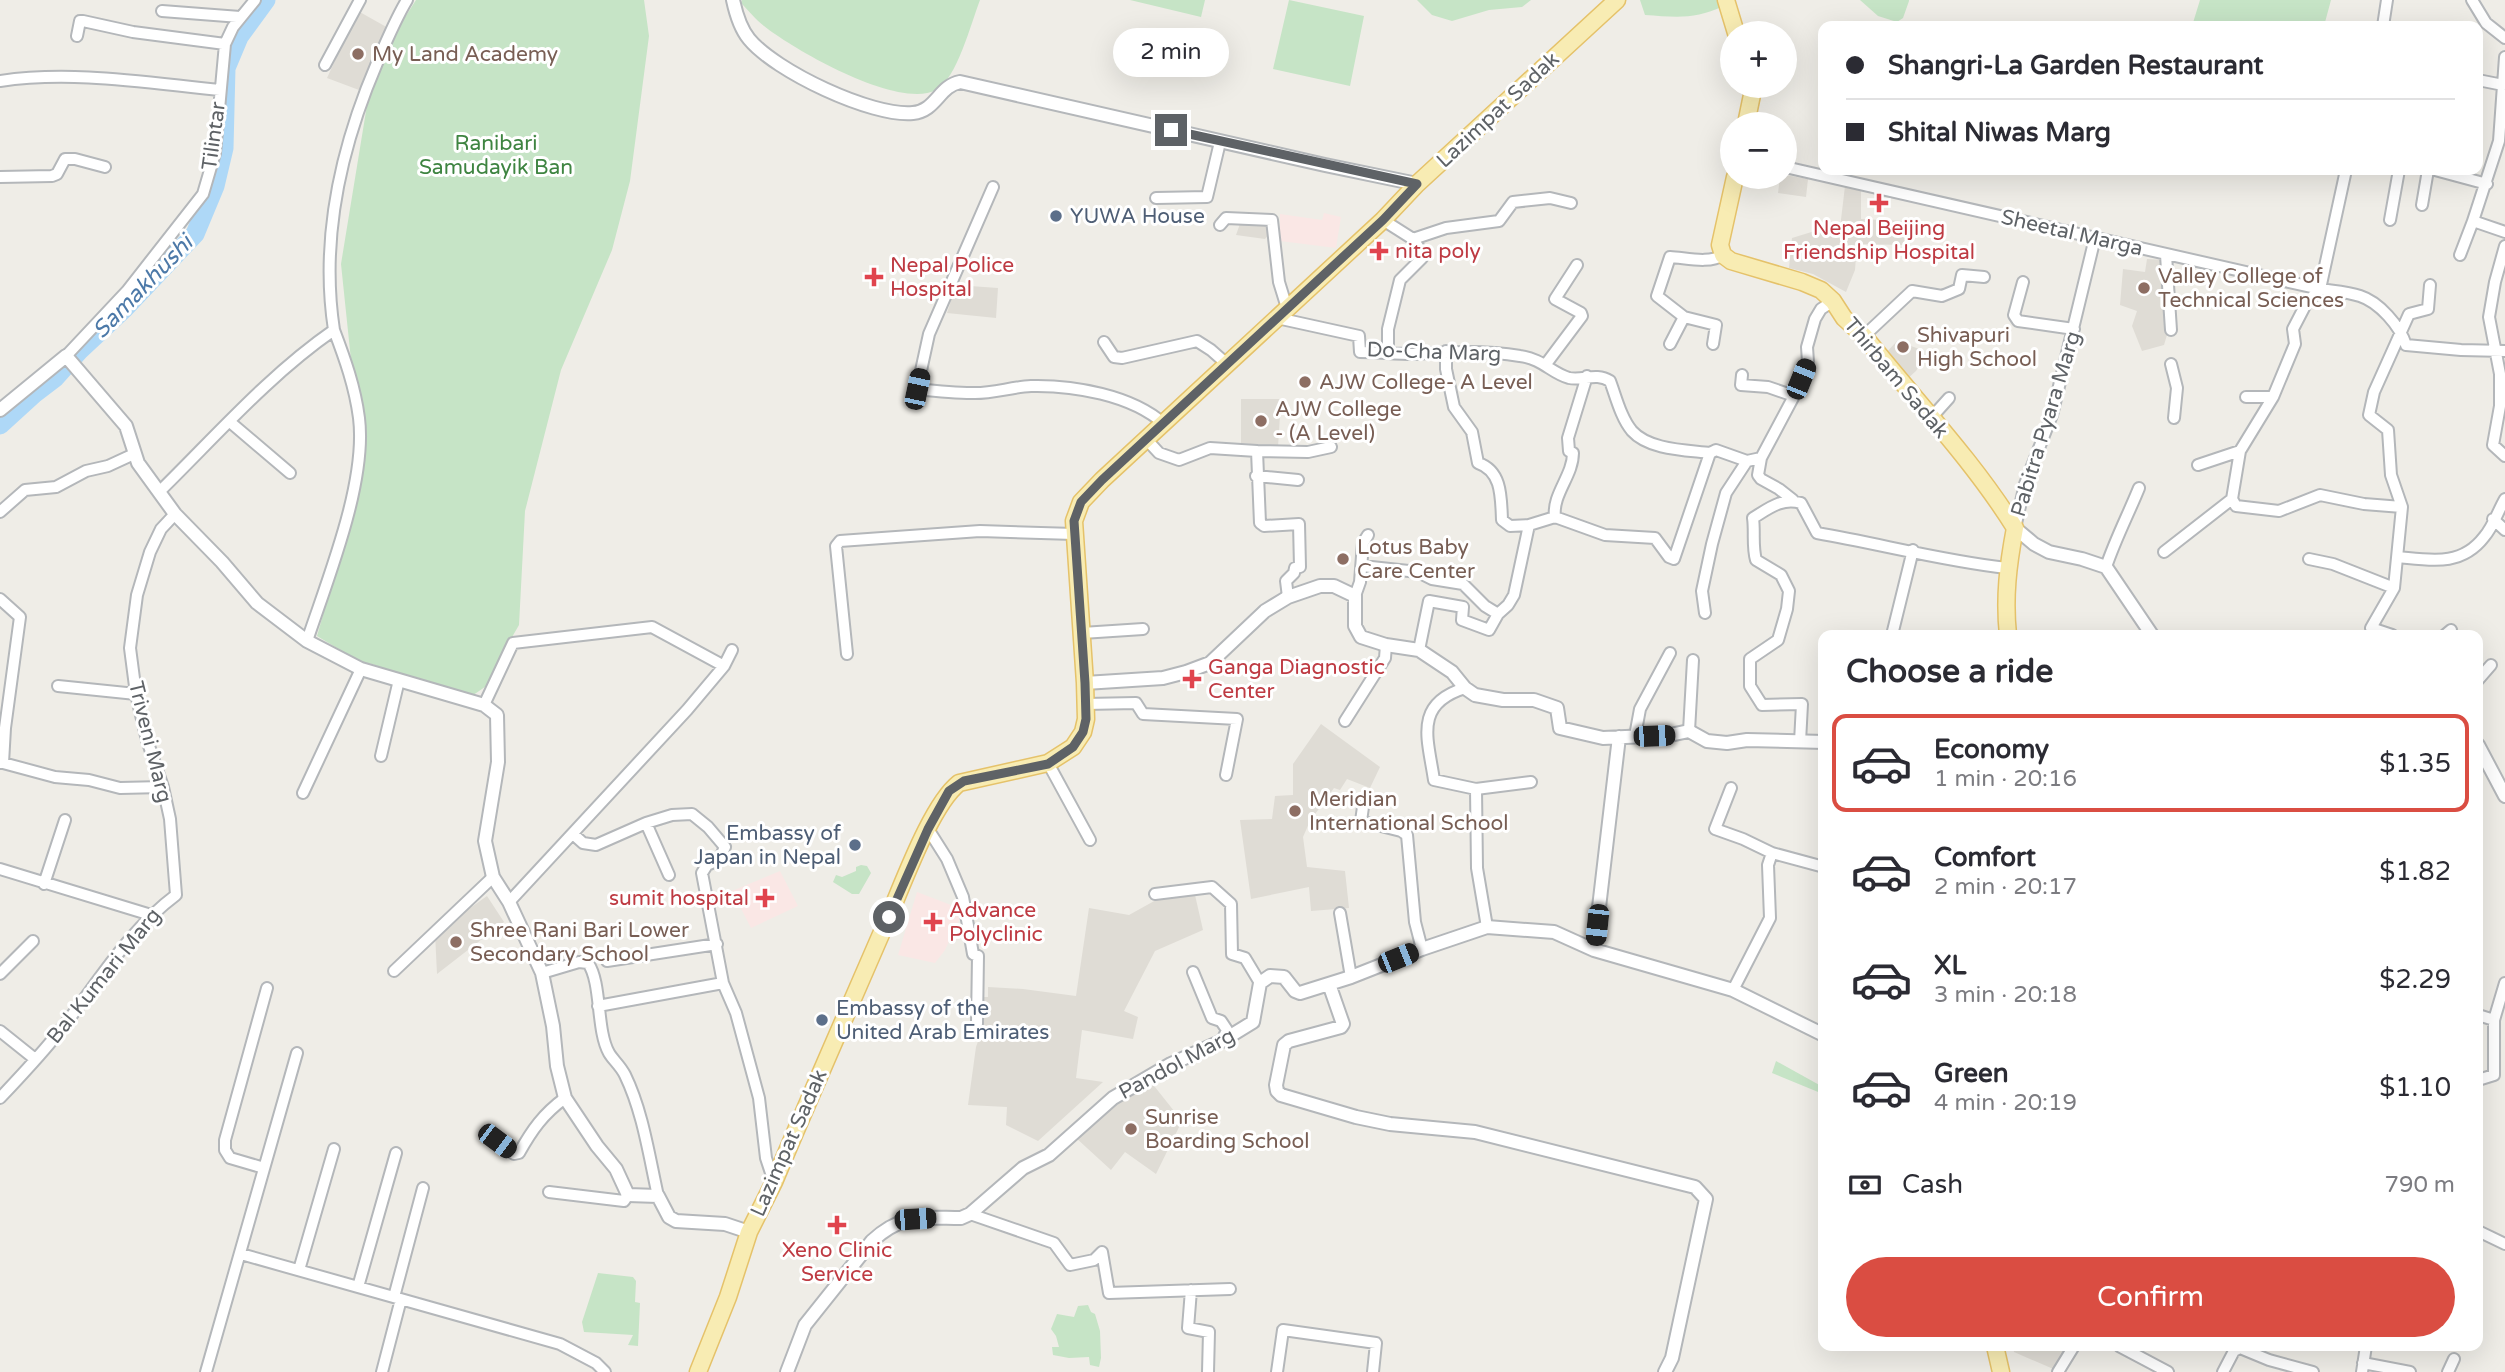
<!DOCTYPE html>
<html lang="en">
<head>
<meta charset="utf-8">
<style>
	:root { --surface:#fff; --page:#f2f2f3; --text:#2b2b33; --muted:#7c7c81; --line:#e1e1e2; --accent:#da4d42 }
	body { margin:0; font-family:"Varela Round",sans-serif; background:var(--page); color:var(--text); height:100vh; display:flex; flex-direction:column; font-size:26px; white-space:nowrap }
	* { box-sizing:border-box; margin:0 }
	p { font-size:23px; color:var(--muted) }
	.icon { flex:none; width:38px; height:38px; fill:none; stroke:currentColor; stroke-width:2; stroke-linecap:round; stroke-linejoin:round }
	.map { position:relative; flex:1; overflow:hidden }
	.drawer { position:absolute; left:1818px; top:630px; width:665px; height:721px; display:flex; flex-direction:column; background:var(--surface); border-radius:14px; box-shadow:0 7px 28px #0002 }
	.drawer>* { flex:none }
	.banner { position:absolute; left:1818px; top:21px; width:665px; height:154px; border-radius:14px; box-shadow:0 7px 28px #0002; display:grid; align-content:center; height:154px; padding:0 28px; background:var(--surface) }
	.buttons { position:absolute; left:1720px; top:21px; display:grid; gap:14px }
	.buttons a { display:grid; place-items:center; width:77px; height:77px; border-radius:50%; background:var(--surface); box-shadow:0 7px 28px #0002; font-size:35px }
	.end { position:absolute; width:32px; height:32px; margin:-16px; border:9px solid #5e6266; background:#fff; box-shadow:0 0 0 4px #fff }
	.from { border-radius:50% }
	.bubble { position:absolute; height:49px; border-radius:24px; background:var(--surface); box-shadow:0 7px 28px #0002; font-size:23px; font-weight:600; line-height:49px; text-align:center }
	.car { position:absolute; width:21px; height:42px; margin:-21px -10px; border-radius:9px; box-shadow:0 0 5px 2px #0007; background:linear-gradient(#222 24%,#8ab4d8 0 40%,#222 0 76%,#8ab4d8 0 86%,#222 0) }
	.banner b { display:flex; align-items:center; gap:24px; height:66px; font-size:26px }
	.banner b+b { border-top:2px solid var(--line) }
	.banner i { width:18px; height:18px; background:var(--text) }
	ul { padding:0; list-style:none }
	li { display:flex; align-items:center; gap:21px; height:98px; margin:0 14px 10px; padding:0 14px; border:4px solid transparent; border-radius:14px }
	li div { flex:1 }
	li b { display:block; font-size:26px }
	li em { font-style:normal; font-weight:600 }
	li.active { border-color:var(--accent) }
	li>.icon { width:63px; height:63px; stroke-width:1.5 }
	h2 { padding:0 28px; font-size:32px; line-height:84px }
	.pay { display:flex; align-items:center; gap:18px; height:77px; padding:0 28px; font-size:26px }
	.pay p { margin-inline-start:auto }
	.button { display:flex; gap:14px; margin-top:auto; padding:14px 28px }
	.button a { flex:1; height:80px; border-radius:42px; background:var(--accent); color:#fff; font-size:28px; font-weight:600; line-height:80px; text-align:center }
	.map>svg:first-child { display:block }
	.education { fill:#dfdcd5 }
	.medical { fill:#fae7e5 }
	.green { fill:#c6e4c6 }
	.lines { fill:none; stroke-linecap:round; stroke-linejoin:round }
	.river { stroke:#aed8f7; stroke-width:19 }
	.minor-casing { stroke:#b4b7ba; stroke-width:14 }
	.tertiary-casing { stroke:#b4b7ba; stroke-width:16 }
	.primary-casing { stroke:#e5c26a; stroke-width:19 }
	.minor { stroke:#fff; stroke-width:10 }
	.tertiary { stroke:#fff; stroke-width:12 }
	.primary { stroke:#f8ecb3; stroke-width:16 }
	.route { stroke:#5e6266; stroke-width:9 }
	.education-dot { fill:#8d6e63; stroke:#fff; stroke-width:2.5 }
	.health-dot { fill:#e0444e; stroke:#fff; stroke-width:2.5 }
	.service-dot { fill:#5c6f8a; stroke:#fff; stroke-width:2.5 }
	.labels { text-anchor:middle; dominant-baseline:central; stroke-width:6; stroke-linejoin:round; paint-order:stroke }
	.education-label { font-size:21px; fill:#785e54; stroke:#fff; text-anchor:start }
	.street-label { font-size:21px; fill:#5e6266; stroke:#fff }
	.park-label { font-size:21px; fill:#3e8441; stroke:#fff }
	.service-label { font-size:21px; fill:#4e5e75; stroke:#fff; text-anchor:start }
	.health-label { font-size:21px; fill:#be3a42; stroke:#fff; text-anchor:start }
	.water-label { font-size:23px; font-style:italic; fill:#4c79a8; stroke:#fff }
</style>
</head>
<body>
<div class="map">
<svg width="2505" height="1372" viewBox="0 0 2505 1372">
	<rect width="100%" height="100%" fill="#efede7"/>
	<path class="education" d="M358,11L390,29L359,90L327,78Z
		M1785,175L1808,179L1806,197L1778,193L1780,177Z
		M1845,186L1861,189V219L1904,221L1905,237L1903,245L1857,244L1855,270L1846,292L1813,274L1789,268L1792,238L1818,230L1840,228Z
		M1241,221L1268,223L1269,234L1265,239L1236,235Z
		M2147,259L2165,260L2167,335L2164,345L2142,351L2132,326L2137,311L2120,305L2123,269L2145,272Z
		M956,285L998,288L996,318L947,313Z
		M1897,341L1922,350L1923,360L1916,371L1906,380L1884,355Z
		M1241,399H1281L1278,447L1241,443Z
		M1321,724L1380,767L1370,788L1347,779L1340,790L1334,788L1310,821L1303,837L1307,867L1345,871L1349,908L1311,911L1309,887L1251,899L1240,820L1272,819L1275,796L1293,795V764Z
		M1165,895H1195L1203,930L1155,951L1124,1011L1138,1017L1133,1039L1082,1030L1076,1078L1103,1082L1038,1141L1006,1125L1007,1107L968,1105L976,1047L983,1027L980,997H988V987L1023,989L1076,996L1089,908L1129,915Z
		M487,896L504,922L437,974L435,933Z
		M1151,1082L1182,1121L1156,1174L1125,1152L1111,1170L1075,1137L1115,1103Z
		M2013,1346H2069L2058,1371L2014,1352Z"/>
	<path class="medical" d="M1324,213L1341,217L1336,248L1280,241V214L1322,220Z
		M780,871L798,906L751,928L732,891Z
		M917,892L964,910L945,950L935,963L898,955Z"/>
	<path class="green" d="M416,0H644L649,36L630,181L612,250L561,370L525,511L519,625L500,658L492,682L469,698L372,664L360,662L317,636L363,475L341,264L368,99L393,36Z
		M742,0H980C971,23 957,79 936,90C899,110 794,50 764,26C756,20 749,11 741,3Z
		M1130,0H1205L1201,17Z
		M1289,0L1364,16L1350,86L1273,69Z
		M1417,0H1531L1522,7L1489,10L1452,21L1432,15Z
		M1640,0H1721L1723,6C1695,20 1675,17 1645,15Z
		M1860,0H1909V1L1903,18L1897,22L1878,16Z
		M2200,0H2331L2324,26H2192Z
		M861,865L867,866L871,873L859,894H852L833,882L836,875L842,877L856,871V867Z
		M1776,1061L1823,1087V1094L1772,1073Z
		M598,1273L633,1277L636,1281L635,1302L640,1303L638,1346L628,1345L633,1335L584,1332L582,1322Z
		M1088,1305L1091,1312L1095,1314L1100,1331L1101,1358L1099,1367L1090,1365L1089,1357L1069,1358L1053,1355L1052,1347H1059L1056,1336L1051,1329L1057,1314L1074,1317L1078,1306Z"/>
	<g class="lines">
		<path class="river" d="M0,425L34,394L55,378L80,350L125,308L195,234L215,186L224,148L226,68L239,37L266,0"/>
		<g class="minor-casing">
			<path id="minor" d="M2472,0L2486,23L2505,38
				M162,11L240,17
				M2383,26L2387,0
				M77,36L80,21H83L133,32L225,44
				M2505,57L2499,141L2473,221L2505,232
				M325,65L360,0
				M2478,80L2503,85
				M0,81C72,70 148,83 220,90
				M1785,167L2320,289C2333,291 2348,292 2360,296C2379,302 2400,326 2406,345L2461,350L2505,351
				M2346,170L2320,289L2307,302L2293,329L2295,344L2273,397L2240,451L2232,499L2236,506L2279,511L2320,495L2364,504L2402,507
				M2435,170L2487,184
				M0,177L52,176L57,174L65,159H75L105,167
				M993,187L929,334L917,389C935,391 954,393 972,393C991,394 1011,387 1031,386C1073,385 1132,395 1164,424
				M1156,198L1207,197L1220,142
				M2422,205L2428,170
				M1383,220L1413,239L1446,228L1499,221L1513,202L1550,198L1571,203
				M2390,220L2399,170
				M1220,225L1226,218L1272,220L1279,282L1287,308
				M2505,246L2495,282L2489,317L2500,374V406L2493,445L2505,456
				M2166,255L2171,330
				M2460,255L2473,221
				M2023,282L2014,315L2018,321L2074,329
				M1684,317L1716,325L1713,344
				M1277,318L1359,336L1360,352C1377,352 1395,354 1413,354C1449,352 1485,350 1520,356C1543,359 1551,373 1569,378C1583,381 1596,372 1610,381C1616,397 1621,418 1632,431C1649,450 1686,450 1710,453L1716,450L1747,461L1761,458L1794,396L1808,362L1807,347L1815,319L1821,309L1833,301
				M1864,336L1912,291L1942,296L1959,289L1962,275L1984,277
				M1104,342L1114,357L1122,358L1197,341L1211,350L1228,365
				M1670,344L1684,317L1657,296L1670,257C1687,258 1709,264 1723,255
				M1446,351V369L1454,407L1472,432L1478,463C1502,471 1501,497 1502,520L1510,526L1529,525
				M1388,353V329L1400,280L1422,258L1419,248L1413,239
				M66,356L127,291L203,194L215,153L225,44L233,27L255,0
				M1546,364L1582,316L1581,313L1555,299L1577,265
				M2171,364L2177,388L2174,418
				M1742,375L1741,385L1768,387L1794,396
				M2246,397H2273
				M1931,418L1949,398
				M230,422L290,473
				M1147,440L1159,453L1179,460L1210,448L1257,451L1260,523L1264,526L1299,524L1300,567L1295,568L1294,573L1286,581L1288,597
				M1257,451L1308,452L1331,447
				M1761,458L1758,475L1761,479L1779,489L1793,500
				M2198,465L2240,451
				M1256,476L1298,480
				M160,491C216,436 269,375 334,330C320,239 341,147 377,63C386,42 395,20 407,0
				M0,512L25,490L56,487L86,471L108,466L134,454
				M1555,517C1552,494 1573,476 1573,453L1569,451L1568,438L1587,376
				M2493,519L2505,530
				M2015,528L2025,484L2052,415L2095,238
				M2164,552L2232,499
				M2398,557C2430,560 2461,567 2484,537C2493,527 2498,511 2505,499
				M2309,559L2333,564L2394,588
				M1362,566L1418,572L1432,579L1463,584L1485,606L1498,614
				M2106,567C2115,540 2128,515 2139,488
				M1355,596L1360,582L1363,543L1368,535
				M0,599L20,617L5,728L3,763H0
				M1705,613L1702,591L1712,544L1726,493L1747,461
				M2371,628L2394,588L2402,507L2391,475L2388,430L2369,415L2374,392L2409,314L2428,309L2430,285
				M2371,628L2392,635
				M1082,633L1143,629
				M1892,635L1913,550
				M2445,635L2451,630
				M307,641C328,578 367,482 359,418C355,387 345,359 334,330
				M1419,650L1429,601L1463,607L1462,620L1489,630L1498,614L1508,605L1514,595L1529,525L1555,517L1605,535L1655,538L1669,557L1674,559L1710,453
				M847,654L836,546L840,541L980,531L1074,534
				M2478,680L2491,665
				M58,686L136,694
				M1465,688C1413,704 1428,739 1434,780L1476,789
				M1086,704L1136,703L1143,714L1237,719L1226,775
				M484,705L513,643L652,627L724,666
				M1345,721L1385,658L1386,645
				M1689,731L1693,660
				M1635,736L1640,709L1670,653
				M1800,742L1802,704L1762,705L1750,686V659L1778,640L1787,609L1789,591L1781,575L1756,560C1752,546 1755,532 1753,518C1768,509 1782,497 1801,503L1817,533C1881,544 1943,561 2007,568
				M381,756L399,680
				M3,763L55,777L89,780L120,788L163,787
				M1048,763L1090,840
				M1731,788L1715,829L1743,839L1772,853L1824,867
				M303,793L361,669
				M1363,807L1361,821L1401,831L1407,835L1415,922L1422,949
				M646,823L669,875
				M928,829L947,859L963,897L973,954L978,956L977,1024
				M573,834L583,843L596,845L646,823L672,815L692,814L708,827L725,847L719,860L707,865L702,873L723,983L736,1013L759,1098L766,1158L774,1182
				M0,869L151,915
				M44,884L65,820
				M1155,894L1212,887L1231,904L1232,954L1245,958L1260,983
				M509,902L687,710L724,666L732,650
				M1340,913L1351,977
				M1487,927L1477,868L1476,789L1531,782
				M607,961L717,944
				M394,971L493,877
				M1193,972L1212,1018L1221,1021L1227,1030L1222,1041
				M542,973L579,962L588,963C602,983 596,1030 609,1053C613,1060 620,1065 625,1075C643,1112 649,1156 658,1196
				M0,974L33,941
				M1733,990L1770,918L1768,865L1772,853
				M598,1006L723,983
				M2478,1015L2494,1020
				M0,1031L35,1059
				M2478,1080L2494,1075V1020L2505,983
				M0,1098C18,1079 37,1059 54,1038C94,990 125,933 176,895L170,819L163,787L147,740L136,694L130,648L137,595L150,552L161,529L175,514
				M486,1137L497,1141L514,1154L519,1153C532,1130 543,1114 565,1098
				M264,1168L230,1158L225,1150V1140L267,988
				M549,1192L624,1201L628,1195
				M970,1214L1054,1243L1070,1265L1094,1260L1102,1252L1109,1293L1230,1289
				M2478,1231L2505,1244
				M241,1254L560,1344L596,1363L605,1372
				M299,1270L334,1149
				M358,1287L396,1153
				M1191,1290L1188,1328L1209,1332L1208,1372
				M394,1297L423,1188
				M2119,1346L2168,1372
				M2363,1363L2410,1372
				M206,1372L297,1053
				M382,1372L401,1299
				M1277,1372L1283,1330L1376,1343L1373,1372
				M2058,1372L2074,1346
				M2223,1372L2234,1351L2240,1348L2269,1360L2313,1372
				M2362,1372L2366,1346
				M2448,1372L2454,1359"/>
		</g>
		<g class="tertiary-casing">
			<path id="tertiary" d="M733,0C736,14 740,28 749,39C775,71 872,117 913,113C936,111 939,86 960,82L1325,165L1417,184
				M0,410L66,356L126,426L138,463L175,514L222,562L257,603L307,641L361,669L484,705L497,715L498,762L485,841L493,877L509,902L542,973L553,1026L557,1066L565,1098L597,1146L616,1169L628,1195L658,1196L669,1217L676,1221L725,1224L749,1232
				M2015,528L2034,544L2049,552L2082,559L2106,567L2152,635
				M1085,683L1163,678L1186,672L1210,663L1265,611L1288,597L1320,586H1334L1355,596V626L1361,637L1386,645L1419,650L1452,672L1465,688L1475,695L1503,700H1534L1557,708L1560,728L1603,738L1670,735L1689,731L1707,741L1727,743L1747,740L1824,742
				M2478,745L2505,796
				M1594,950L1619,737
				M1329,984L1343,1024L1341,1027L1289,1041L1284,1045L1276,1085L1277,1091L1281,1095L1356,1117L1390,1124L1475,1132L1695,1187L1706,1199L1672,1358L1665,1372
				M787,1372L805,1325L872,1241C902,1213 923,1218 961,1218L970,1214L1023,1168L1049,1155L1113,1098L1171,1064L1222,1041L1253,1022L1260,983L1270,976L1284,977L1295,991L1300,993L1351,977L1422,949L1487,927L1554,932L1594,950L1733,990L1824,1035"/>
		</g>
		<g class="primary-casing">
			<path id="primary" d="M1726,0L1736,33
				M1746,124L1753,90L1752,86
				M1735,177L1720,245L1723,255L1731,261L1802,282L1821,290L1833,301L1844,318L1864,336C1914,399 1972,459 2015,528C2008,565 2004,598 2008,635
				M1995,1346L2001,1372
				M698,1372L728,1297L749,1232L774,1182C811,1094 850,1006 888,918C903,884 931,805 959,783L1048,763L1073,747L1083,732L1086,719L1085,683L1074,521L1081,502L1102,480L1383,220L1417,184L1617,0"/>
		</g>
		<use href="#minor" class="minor"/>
		<use href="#tertiary" class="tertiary"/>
		<use href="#primary" class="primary"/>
	</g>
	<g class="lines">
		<path class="route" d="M889,917L928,829L949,791L964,781L1048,764L1073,747L1083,732L1086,719L1085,683L1074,521L1081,502L1102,480L1383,220L1417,184L1171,130"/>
	</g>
	<g class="education-dot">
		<circle cx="358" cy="54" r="7"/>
		<circle cx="2144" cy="288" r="7"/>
		<circle cx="1903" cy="347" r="7"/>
		<circle cx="1305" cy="382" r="7"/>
		<circle cx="1261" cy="421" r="7"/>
		<circle cx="1343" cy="559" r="7"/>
		<circle cx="1295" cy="811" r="7"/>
		<circle cx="456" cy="942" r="7"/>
		<circle cx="1131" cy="1129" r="7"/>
	</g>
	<g class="health-dot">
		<path d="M1875.5 192.5h7v7h7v7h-7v7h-7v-7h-7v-7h7z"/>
		<path d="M1375.5 240.5h7v7h7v7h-7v7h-7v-7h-7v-7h7z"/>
		<path d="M870.5 266.5h7v7h7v7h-7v7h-7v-7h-7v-7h7z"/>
		<path d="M1188.5 668.5h7v7h7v7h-7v7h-7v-7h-7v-7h7z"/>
		<path d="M761.5 887.5h7v7h7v7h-7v7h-7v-7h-7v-7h7z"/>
		<path d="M929.5 911.5h7v7h7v7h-7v7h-7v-7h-7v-7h7z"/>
		<path d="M833.5 1214.5h7v7h7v7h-7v7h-7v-7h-7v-7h7z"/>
	</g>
	<g class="service-dot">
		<circle cx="1056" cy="216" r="7"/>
		<circle cx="855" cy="845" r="7"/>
		<circle cx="822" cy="1020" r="7"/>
	</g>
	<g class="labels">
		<g class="education-label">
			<text x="372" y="54">My Land Academy</text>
			<text x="2158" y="276">Valley College of<tspan x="2158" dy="24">Technical Sciences</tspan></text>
			<text x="1917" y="335">Shivapuri<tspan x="1917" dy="24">High School</tspan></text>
			<text x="1319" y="382">AJW College- A Level</text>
			<text x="1275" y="409">AJW College<tspan x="1275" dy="24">- (A Level)</tspan></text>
			<text x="1357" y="547">Lotus Baby<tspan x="1357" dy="24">Care Center</tspan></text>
			<text x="1309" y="799">Meridian<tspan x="1309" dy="24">International School</tspan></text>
			<text x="470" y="930">Shree Rani Bari Lower<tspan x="470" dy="24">Secondary School</tspan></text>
			<text x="1145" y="1117">Sunrise<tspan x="1145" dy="24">Boarding School</tspan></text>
		</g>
		<g class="street-label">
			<text transform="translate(1498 110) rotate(-43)">Lazimpat Sadak</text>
			<text transform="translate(214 136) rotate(-82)">Tilintar</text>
			<text transform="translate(2072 233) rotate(13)">Sheetal Marga</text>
			<text transform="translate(1434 352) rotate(2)">Do-Cha Marg</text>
			<text transform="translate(1896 378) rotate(50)">Thirbam Sadak</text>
			<text transform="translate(2046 424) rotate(-73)">Pabitra Pyara Marg</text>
			<text transform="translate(150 742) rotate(76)">Triveni Marg</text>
			<text transform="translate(104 976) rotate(-51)">Bal Kumari Marg</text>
			<text transform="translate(1177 1064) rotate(-28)">Pandol Marg</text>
			<text transform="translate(789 1143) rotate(-66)">Lazimpat Sadak</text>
		</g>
		<g class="park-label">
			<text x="496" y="143">Ranibari<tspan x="496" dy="24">Samudayik Ban</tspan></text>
		</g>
		<g class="service-label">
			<text x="1070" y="216">YUWA House</text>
			<text x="841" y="833" text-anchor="end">Embassy of<tspan x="841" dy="24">Japan in Nepal</tspan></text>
			<text x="836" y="1008">Embassy of the<tspan x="836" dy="24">United Arab Emirates</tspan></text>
		</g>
		<g class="health-label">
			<text x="1879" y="228" text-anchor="middle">Nepal Beijing<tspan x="1879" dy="24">Friendship Hospital</tspan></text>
			<text x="1395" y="251">nita poly</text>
			<text x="890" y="265">Nepal Police<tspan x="890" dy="24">Hospital</tspan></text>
			<text x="1208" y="667">Ganga Diagnostic<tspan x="1208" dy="24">Center</tspan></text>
			<text x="749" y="898" text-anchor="end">sumit hospital</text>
			<text x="949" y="910">Advance<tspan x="949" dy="24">Polyclinic</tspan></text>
			<text x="837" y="1250" text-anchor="middle">Xeno Clinic<tspan x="837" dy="24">Service</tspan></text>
		</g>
		<g class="water-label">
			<text transform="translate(143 287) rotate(-46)">Samakhushi</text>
		</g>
	</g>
</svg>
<div class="buttons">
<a>+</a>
<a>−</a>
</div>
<i class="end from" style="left:889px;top:917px"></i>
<i class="end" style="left:1171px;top:130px"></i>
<div class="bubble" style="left:1113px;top:28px;width:116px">2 min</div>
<i class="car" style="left:1801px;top:379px;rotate:22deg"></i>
<i class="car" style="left:917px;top:389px;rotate:12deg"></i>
<i class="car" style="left:1654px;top:736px;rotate:88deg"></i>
<i class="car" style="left:1597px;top:925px;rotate:186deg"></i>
<i class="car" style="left:1398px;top:958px;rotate:68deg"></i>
<i class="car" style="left:497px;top:1141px;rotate:127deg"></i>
<i class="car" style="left:915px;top:1219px;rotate:86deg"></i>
<div class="banner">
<b><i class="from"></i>Shangri-La Garden Restaurant</b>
<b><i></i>Shital Niwas Marg</b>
</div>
<section class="drawer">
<h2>Choose a ride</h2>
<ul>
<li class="active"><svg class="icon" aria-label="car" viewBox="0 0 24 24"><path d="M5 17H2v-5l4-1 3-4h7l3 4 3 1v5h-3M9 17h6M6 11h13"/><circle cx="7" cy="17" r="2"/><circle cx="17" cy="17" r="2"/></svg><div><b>Economy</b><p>1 min · 20:16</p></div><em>$1.35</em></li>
<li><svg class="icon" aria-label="car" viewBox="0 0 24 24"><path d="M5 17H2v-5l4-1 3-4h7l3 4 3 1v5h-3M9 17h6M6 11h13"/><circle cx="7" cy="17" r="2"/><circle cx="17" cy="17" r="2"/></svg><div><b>Comfort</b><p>2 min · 20:17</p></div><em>$1.82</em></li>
<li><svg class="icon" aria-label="car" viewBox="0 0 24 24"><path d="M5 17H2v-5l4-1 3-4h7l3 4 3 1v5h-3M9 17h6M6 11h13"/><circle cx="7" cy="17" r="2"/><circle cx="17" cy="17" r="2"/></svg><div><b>XL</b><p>3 min · 20:18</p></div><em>$2.29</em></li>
<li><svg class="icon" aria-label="car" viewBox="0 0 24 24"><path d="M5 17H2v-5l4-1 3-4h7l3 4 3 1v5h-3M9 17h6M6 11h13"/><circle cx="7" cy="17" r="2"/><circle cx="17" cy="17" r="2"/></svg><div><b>Green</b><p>4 min · 20:19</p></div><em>$1.10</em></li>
</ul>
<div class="pay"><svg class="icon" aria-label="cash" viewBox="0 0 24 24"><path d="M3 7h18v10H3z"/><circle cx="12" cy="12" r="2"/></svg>Cash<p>790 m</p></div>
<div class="button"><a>Confirm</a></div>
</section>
</div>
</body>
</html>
